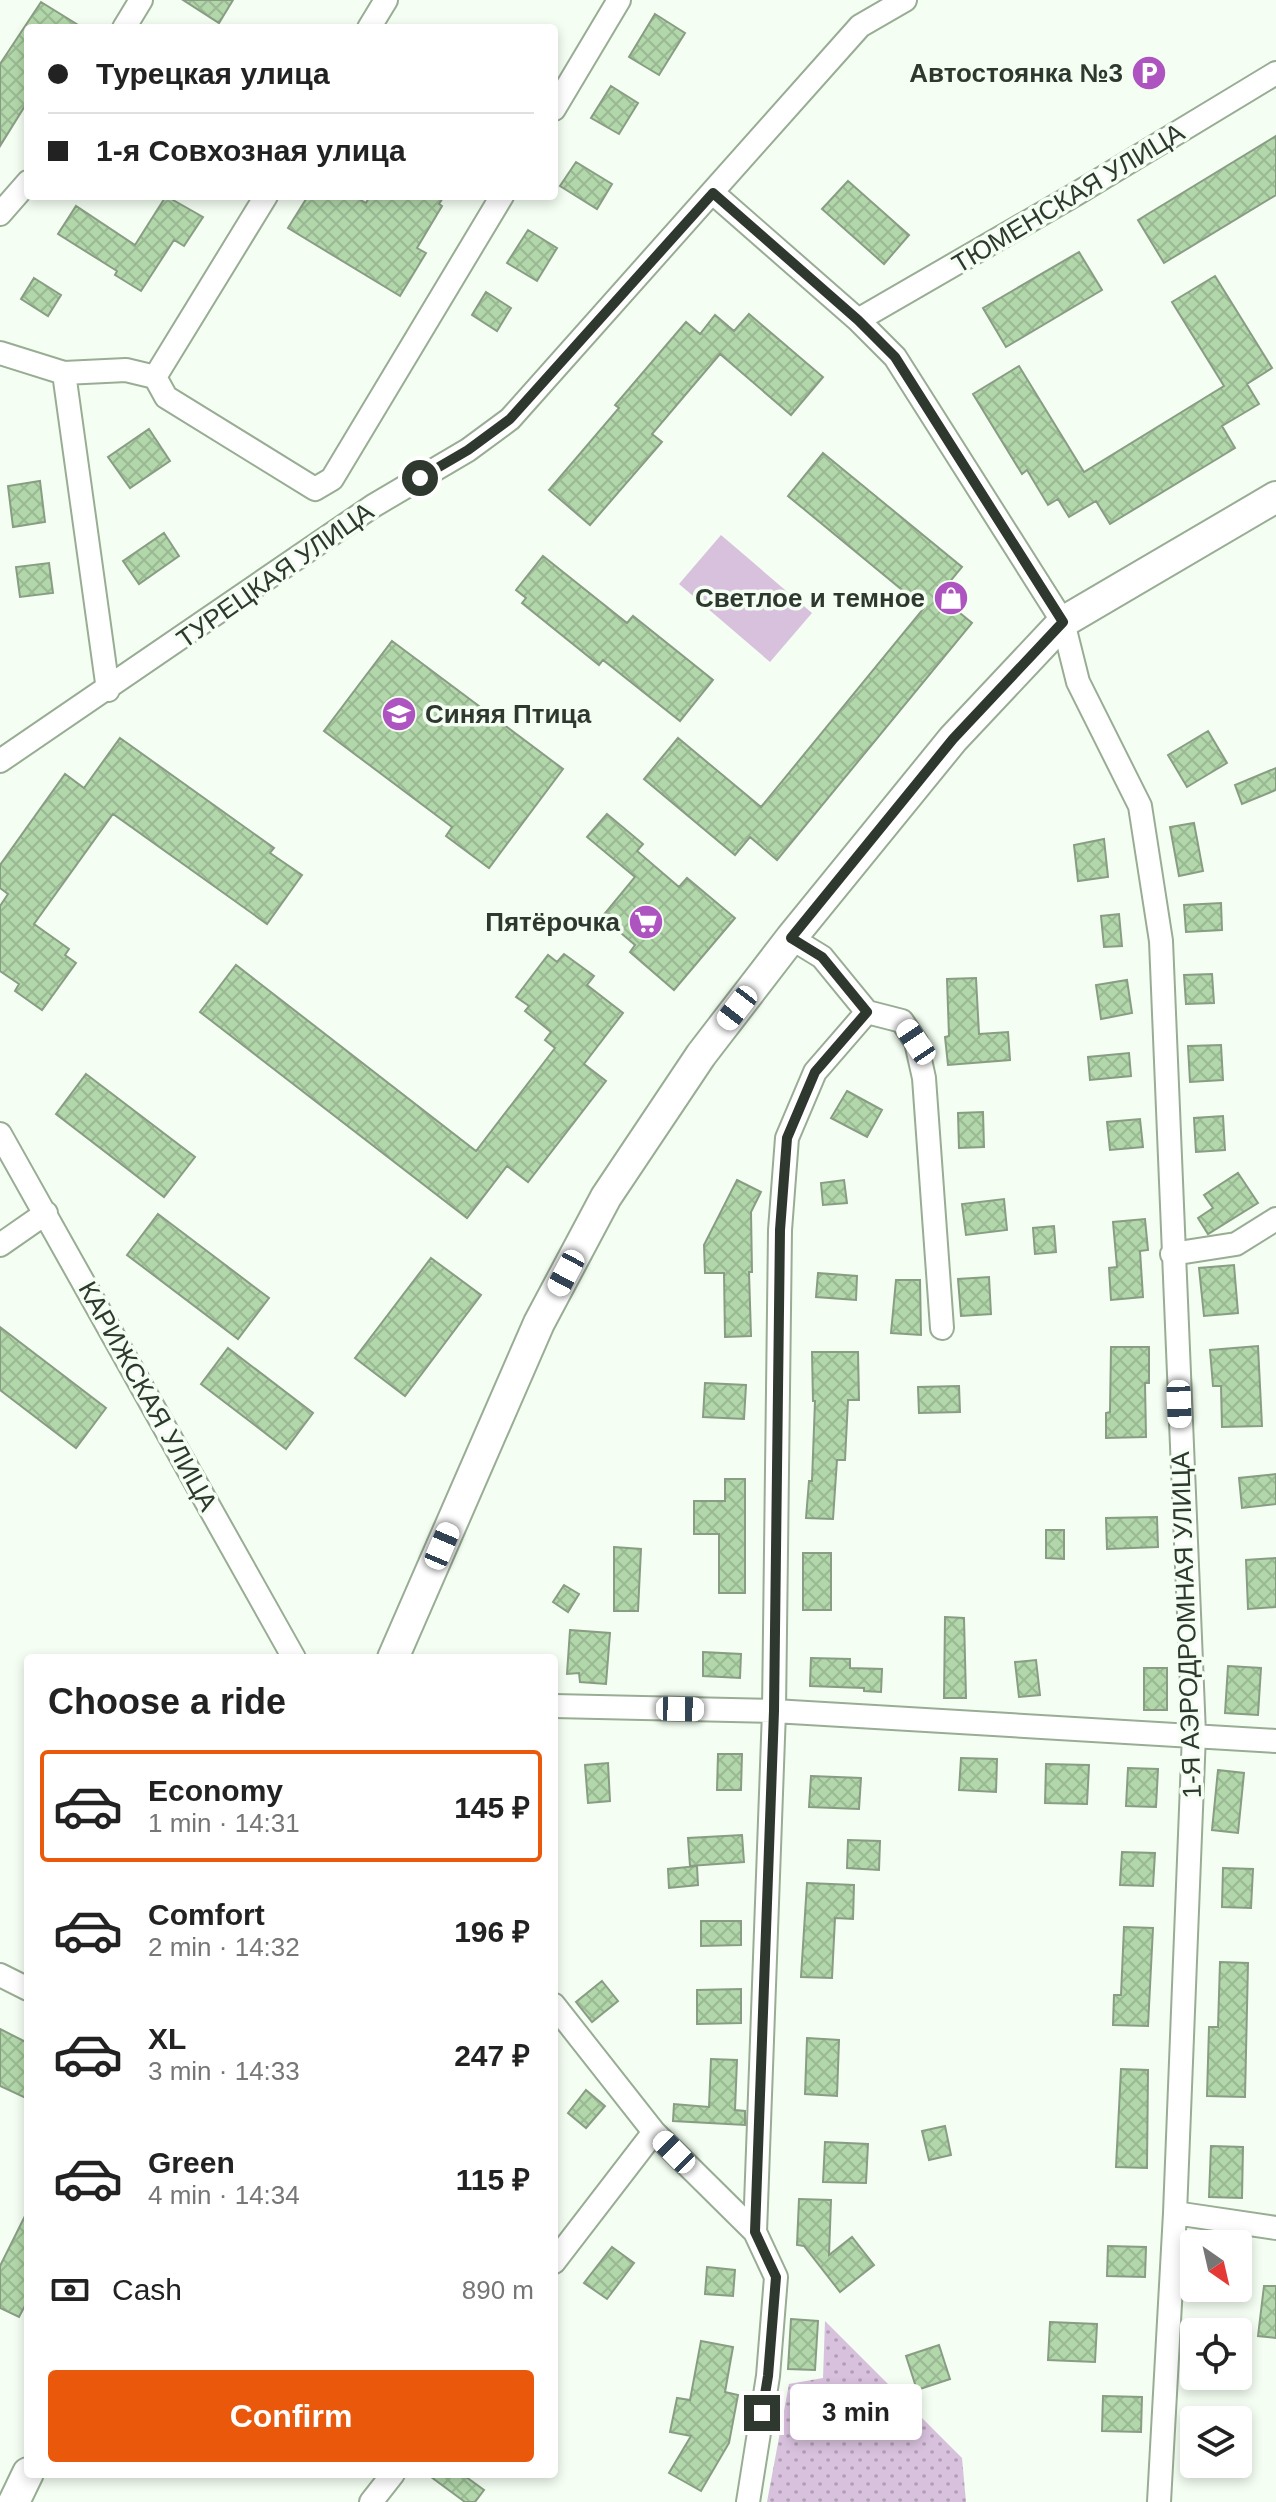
<!DOCTYPE html>
<html lang="en">
<head>
<meta charset="utf-8">
<style>
	:root { --surface:#fff; --page:#f6f6f6; --text:#222; --muted:#767676; --line:#e0e0e0; --accent:#ea580c }
	body { margin:0; font-family:Arial,sans-serif; background:var(--page); color:var(--text); height:100vh; display:flex; flex-direction:column; font-size:30px; white-space:nowrap }
	* { box-sizing:border-box; margin:0 }
	p { font-size:26px; color:var(--muted) }
	.icon { flex:none; width:44px; height:44px; fill:none; stroke:currentColor; stroke-width:2; stroke-linecap:round; stroke-linejoin:round }
	.map { position:relative; flex:1; overflow:hidden }
	.side { position:absolute; left:24px; top:1654px; width:534px; height:824px; display:flex; flex-direction:column; background:var(--surface); border-radius:8px; box-shadow:0 4px 12px #0003 }
	.side>* { flex:none }
	.top-card { position:absolute; left:24px; top:24px; width:534px; height:176px; border-radius:8px; box-shadow:0 4px 12px #0003; display:grid; align-content:center; height:176px; padding:0 24px; background:var(--surface) }
	.needle { width:52px; rotate:146deg }
	.controls { position:absolute; left:1180px; top:2230px; display:grid; gap:16px }
	.controls a { display:grid; place-items:center; width:72px; height:72px; border-radius:8px; background:var(--surface); box-shadow:0 4px 12px #0003; font-size:40px }
	.end { position:absolute; width:36px; height:36px; margin:-18px; border:10px solid #2f382e; background:#fff; box-shadow:0 0 0 4px #fff }
	.from { border-radius:50% }
	.bubble { position:absolute; height:56px; border-radius:8px; background:var(--surface); box-shadow:0 4px 12px #0003; font-size:26px; font-weight:700; line-height:56px; text-align:center }
	.car { position:absolute; width:24px; height:48px; margin:-24px -12px; border-radius:10px; box-shadow:0 0 6px 2px #0007; background:linear-gradient(#fff 24%,#345 0 40%,#fff 0 76%,#345 0 86%,#fff 0) }
	.top-card b { display:flex; align-items:center; gap:28px; height:76px; font-size:30px }
	.top-card b+b { border-top:2px solid var(--line) }
	.top-card i { width:20px; height:20px; background:var(--text) }
	ul { padding:0; list-style:none }
	li { display:flex; align-items:center; gap:24px; height:112px; margin:0 16px 12px; padding:0 8px; border:4px solid transparent; border-radius:8px }
	li div { flex:1 }
	li b { display:block; font-size:30px }
	li em { font-style:normal; font-weight:700 }
	li.on { border-color:var(--accent) }
	li>.icon { width:72px; height:72px; stroke-width:1.5 }
	h2 { padding:0 24px; font-size:36px; line-height:96px }
	.pay { display:flex; align-items:center; gap:20px; height:88px; padding:0 24px; font-size:30px }
	.pay p { margin-inline-start:auto }
	.button { display:flex; gap:16px; margin-top:auto; padding:16px 24px }
	.button a { flex:1; height:92px; border-radius:8px; background:var(--accent); color:#fff; font-size:32px; font-weight:700; line-height:92px; text-align:center }
	.map>svg:first-child { display:block }
	.park { fill:url(#park-dots) }
	.garden { fill:#d8c1dd }
	.building { fill:url(#building-cross-hatch); stroke:#889d83; stroke-width:2 }
	.lines { fill:none; stroke-linecap:round; stroke-linejoin:round }
	.street-casing { stroke:#98ad94; stroke-width:26 }
	.secondary-casing { stroke:#98ad94; stroke-width:34 }
	.street { stroke:#fff; stroke-width:22 }
	.secondary { stroke:#fff; stroke-width:30 }
	.route { stroke:#2f382e; stroke-width:10 }
	.labels { text-anchor:middle; dominant-baseline:central; stroke-width:7; stroke-linejoin:round; paint-order:stroke }
	.poi-label { font-size:26px; font-weight:bold; fill:#2f382e; stroke:#f4fef2; text-anchor:end }
	.street-label { font-size:26px; fill:#2f382e; stroke:#f4fef2 }
</style>
</head>
<body>
<div class="map">
<svg width="1276" height="2502" viewBox="0 0 1276 2502">
	<defs>
		<pattern id="park-dots" width="8" height="8" patternUnits="userSpaceOnUse" patternTransform="scale(2)"><rect width="8" height="8" fill="#d8c1dd"/><path d="M2 2h.1M6 6h.1" fill="none" stroke="#b09eb4" stroke-width="1.8" stroke-linecap="round"/></pattern>
		<pattern id="building-cross-hatch" width="8" height="8" patternUnits="userSpaceOnUse" patternTransform="scale(2)"><rect width="8" height="8" fill="#b2d7aa"/><path d="M0 0l8 8M0 8l8-8" fill="none" stroke="#99b993"/></pattern>
	</defs>
	<rect width="100%" height="100%" fill="#f4fef2"/>
	<path class="park" d="M825,2321L962,2458L966,2502H767L789,2384L823,2378Z"/>
	<path class="garden" d="M721,535L812,613L770,662L679,584Z"/>
	<path class="building" d="M183,0H233L219,23Z
		M41,2L83,28H28V101L0,146V64Z
		M655,14L685,33L659,75L629,57Z
		M611,86L638,103L619,134L591,118Z
		M1276,136V195L1164,263L1138,220Z
		M576,162L612,184L597,209L560,186Z
		M848,181L909,235L884,264L822,209Z
		M166,196L203,217L184,246L174,240L141,291L115,275L117,271L58,234L76,206L135,245Z
		M308,196H354L366,203L370,196H444L439,204L442,206L417,248L426,253L400,296L288,228Z
		M528,230L557,248L537,281L507,263Z
		M1079,252L1102,290L1006,347L983,308Z
		M1215,276L1272,368L1247,384L1259,404L1222,426L1235,448L1110,524L1096,501L1069,517L1058,499L1048,505L1027,470L1022,474L973,394L1019,366L1084,472L1224,386L1172,302Z
		M34,278L61,295L48,316L21,299Z
		M486,292L511,308L497,331L472,315Z
		M749,314L823,377L791,415L720,354L652,434L662,442L590,525L549,490L619,408L615,405L686,322L700,334L715,315L734,331Z
		M149,429L170,461L130,488L108,457Z
		M823,453L962,567L947,585L964,599L955,609L972,623L777,860L750,837L735,855L644,779L678,738L761,807L924,608L788,496Z
		M40,481L45,522L13,527L8,486Z
		M164,533L179,556L139,584L123,561Z
		M543,556L627,623L633,616L713,680L680,721L603,660L599,665L522,603L526,598L516,590Z
		M49,563L53,593L20,597L16,567Z
		M392,641L563,769L489,868L446,836L452,827L324,731Z
		M1208,731L1227,763L1187,787L1168,755Z
		M120,738L274,848L270,853L302,875L267,924L113,814L34,924L69,949L65,955L76,963L42,1010L15,991L19,984L0,971V906L8,894L0,888V865L65,774L84,788Z
		M1276,768V790L1242,804L1235,785Z
		M607,814L643,844L637,851L679,887L687,878L735,918L674,990L630,952L635,945L602,917L635,877L587,837Z
		M1194,823L1203,871L1179,876L1170,827Z
		M1104,839L1108,877L1078,881L1074,845Z
		M1221,903L1222,930L1186,932L1184,905Z
		M1119,914L1122,946L1104,947L1101,916Z
		M564,954L594,976L587,985L623,1013L584,1064L606,1081L528,1182L507,1166L467,1218L200,1012L236,965L476,1151L555,1048L545,1040L551,1032L525,1011L529,1006L516,997L548,955L557,962Z
		M1212,974L1214,1003L1186,1004L1184,975Z
		M976,978L979,1034L1008,1032L1010,1060L948,1065L945,1037L949,1036L947,979Z
		M1127,980L1132,1013L1101,1019L1096,985Z
		M1221,1045L1223,1080L1190,1082L1188,1046Z
		M1129,1053L1131,1076L1090,1080L1088,1057Z
		M86,1074L195,1157L164,1197L56,1114Z
		M847,1091L882,1110L867,1137L831,1118Z
		M983,1112L984,1147L959,1148L958,1113Z
		M1223,1116L1225,1150L1196,1152L1194,1118Z
		M1140,1119L1143,1147L1110,1150L1107,1122Z
		M1238,1173L1258,1203L1208,1234L1198,1218L1213,1208L1204,1195Z
		M737,1180L761,1192L751,1212L752,1272H749L751,1336L725,1337L724,1273H705L704,1245Z
		M844,1180L847,1203L823,1205L821,1183Z
		M1004,1199L1007,1230L966,1235L962,1204Z
		M158,1214L269,1298L238,1339L127,1255Z
		M1145,1219L1148,1250L1140,1251L1143,1297L1111,1300L1109,1268L1117,1267L1113,1222Z
		M1054,1226L1056,1252L1035,1254L1033,1228Z
		M431,1258L481,1295L405,1396L355,1358Z
		M1234,1265L1238,1313L1204,1316L1199,1268Z
		M818,1273L857,1276L856,1300L816,1297Z
		M989,1277L991,1314L961,1316L958,1279Z
		M896,1280H920L921,1335L891,1333Z
		M0,1327L106,1408L76,1448L0,1390Z
		M1258,1346L1262,1426L1222,1427L1221,1386H1213L1210,1350Z
		M1111,1347H1149V1383H1145L1146,1437L1106,1438V1413L1110,1412Z
		M228,1348L313,1413L286,1449L201,1384Z
		M812,1352H858L859,1400H848L845,1460H837L833,1519L806,1518L809,1481H812L815,1401H813Z
		M705,1383L746,1385L744,1419L703,1417Z
		M959,1386L960,1412L919,1413L918,1387Z
		M1276,1474V1504L1242,1508L1239,1478Z
		M725,1479H745V1593H719V1534H694V1501H725Z
		M1157,1517L1158,1547L1107,1549L1106,1518Z
		M1046,1530H1064V1559L1046,1558Z
		M614,1547L641,1549L638,1611H614Z
		M803,1553H831V1610H803Z
		M1276,1558V1607L1248,1609L1246,1560Z
		M564,1585L579,1594L568,1612L553,1602Z
		M945,1617L964,1618L966,1698H944Z
		M570,1630L610,1633L606,1684L580,1682L579,1673L567,1674Z
		M703,1652L741,1654L740,1678L703,1676Z
		M811,1658L850,1659V1668L882,1669L881,1692L864,1691V1688L810,1686Z
		M1036,1660L1040,1695L1019,1697L1015,1662Z
		M1228,1666L1261,1668L1258,1715L1225,1713Z
		M1144,1668H1167V1710H1144Z
		M718,1754H742L741,1790H717Z
		M961,1758L997,1759L996,1792L959,1790Z
		M608,1763L610,1801L588,1803L585,1765Z
		M1046,1764L1089,1765L1087,1804L1045,1803Z
		M1128,1768L1158,1769L1156,1807L1126,1806Z
		M1218,1770L1244,1773L1238,1833L1212,1830Z
		M811,1776L861,1778L859,1809L809,1807Z
		M742,1835L744,1862L690,1866L688,1838Z
		M848,1840L880,1841L879,1870L847,1868Z
		M1122,1852L1155,1853L1153,1886L1120,1885Z
		M697,1866L698,1885L669,1888L668,1869Z
		M1223,1868L1253,1869L1251,1908L1222,1907Z
		M807,1883L854,1885L853,1919L835,1918L832,1978L801,1977Z
		M701,1921H741V1945L701,1946Z
		M1124,1927L1153,1928L1148,2026L1113,2025L1114,1995H1121Z
		M1220,1962L1248,1963L1245,2097L1207,2096L1209,2027H1218Z
		M602,1981L618,2001L592,2022L576,2002Z
		M741,1989V2023L697,2024V1990Z
		M0,2029L28,2043V2099L0,2086Z
		M807,2038L839,2040L837,2096L805,2094Z
		M711,2059L737,2060L735,2110L745,2111V2125L673,2121L674,2104L709,2107Z
		M1121,2069L1148,2070L1147,2168L1116,2167Z
		M586,2090L605,2106L586,2128L568,2113Z
		M945,2126L951,2155L929,2160L922,2131Z
		M825,2142L868,2144L866,2183L823,2182Z
		M1211,2146L1243,2147L1242,2198L1209,2197Z
		M799,2199L831,2200L829,2255L852,2237L874,2265L840,2292L804,2246L797,2245Z
		M28,2210V2300L19,2317L0,2308V2266Z
		M1108,2246L1146,2247L1145,2277L1107,2276Z
		M612,2247L634,2263L607,2299L584,2283Z
		M707,2267L735,2270L733,2296L705,2294Z
		M1264,2286H1276V2338L1258,2336Z
		M791,2319L818,2321L815,2370L788,2369Z
		M1050,2322L1097,2324L1095,2362L1048,2360Z
		M701,2341L733,2347L725,2392L738,2395L729,2443L701,2491L669,2473L691,2436L670,2432L677,2398L690,2400Z
		M939,2345L950,2379L917,2390L906,2356Z
		M1103,2396L1142,2397L1141,2432L1102,2431Z
		M427,2474H462L484,2490L475,2502H465Z"/>
	<g class="lines">
		<g class="street-casing">
			<path id="street" d="M124,28L141,0
				M369,28L386,0
				M554,109L619,0
				M713,193L858,320L895,357L1063,622L1078,682L1140,806L1161,941L1194,1734L1175,2213L1159,2502
				M0,214L28,182
				M858,320L1076,194L1276,73
				M0,353L64,373L126,370L155,377L166,397L315,489L332,479L502,196
				M64,373L108,690
				M155,377L266,196
				M0,761L373,506L468,450L510,419L860,26L905,0
				M791,938L822,957L867,1012
				M867,1012L902,1021L916,1042L924,1078L942,1328
				M0,1134L294,1658
				M0,1245L46,1213
				M1172,1254L1236,1244L1276,1219
				M554,1706L774,1711L1276,1741
				M0,1975L28,1989
				M554,2005L654,2132L755,2232L776,2277L768,2376L748,2502
				M1175,2213L1276,2228
				M755,2232L774,1711L780,1230L787,1138L815,1072L867,1012
				M554,2262L654,2132
				M371,2502L393,2474"/>
		</g>
		<g class="secondary-casing">
			<path id="secondary" d="M393,1658L539,1323L606,1197L701,1055L791,938L953,739L1063,622L1276,497
				M14,2502L28,2473"/>
		</g>
		<use href="#street" class="street"/>
		<use href="#secondary" class="secondary"/>
	</g>
	<g class="lines">
		<path class="route" d="M420,478L468,450L510,419L713,193L858,320L895,357L1063,622L953,739L791,938L822,957L867,1012L815,1072L787,1138L780,1230L774,1711L755,2232L776,2277L768,2376L762,2413"/>
	</g>
	<defs>
		<g id="parking-disc" transform="scale(1.8)"><circle r="9.5" fill="#ae54c0" stroke="#f4fef2"/><path d="M-3.5-5.5H1a3.5 3.5 0 0 1 0 7H-1V5.5H-3.5ZM-1-3.4V-.6H.8a1.4 1.4 0 0 0 0-2.8Z" fill="#fff"/></g>
		<g id="shop-disc" transform="scale(1.8)"><circle r="9.5" fill="#ae54c0" stroke="#f4fef2"/><path d="M-5-2.5h2.3a2.7 3.5 0 0 1 5.4 0H5L5.5 6h-11ZM-1.5-2.5h3a1.5 2.3 0 0 0-3 0Z" fill="#fff"/></g>
		<g id="school-disc" transform="scale(1.8)"><circle r="9.5" fill="#ae54c0" stroke="#f4fef2"/><path d="M0-5L7-2L0 1L-7-2ZM-4 1L0 2.5L4 1V4Q0 6-4 4Z" fill="#fff"/></g>
		<g id="supermarket-disc" transform="scale(1.8)"><circle r="9.5" fill="#ae54c0" stroke="#f4fef2"/><path d="M-6-5.5h2.5l.6 2H6L4.5 2H-2.5L-4.4-4H-6ZM-1.5 3.2a1.3 1.3 0 1 0 .1 0ZM3 3.2a1.3 1.3 0 1 0 .1 0Z" fill="#fff"/></g>
	</defs>
	<g fill-rule="evenodd">
		<use href="#parking-disc" x="1149" y="73"/>
		<use href="#shop-disc" x="951" y="598"/>
		<use href="#school-disc" x="399" y="714"/>
		<use href="#supermarket-disc" x="646" y="922"/>
	</g>
	<g class="labels">
		<g class="poi-label">
			<text x="1123" y="73">Автостоянка №3</text>
			<text x="925" y="598">Светлое и темное</text>
			<text x="425" y="714" text-anchor="start">Синяя Птица</text>
			<text x="620" y="922">Пятёрочка</text>
		</g>
		<g class="street-label">
			<text transform="translate(1068 198) rotate(-31)">ТЮМЕНСКАЯ УЛИЦА</text>
			<text transform="translate(275 575) rotate(-35)">ТУРЕЦКАЯ УЛИЦА</text>
			<text transform="translate(148 1396) rotate(61)">КАРИЖСКАЯ УЛИЦА</text>
			<text transform="translate(1186 1625) rotate(-92)">1-Я АЭРОДРОМНАЯ УЛИЦА</text>
		</g>
	</g>
</svg>
<div class="controls">
<a><svg class="needle" viewBox="-14 -14 28 28"><path d="M0-13l5 13h-10z" fill="#e53935"/><path d="M0 13l5-13h-10z" fill="#767676"/></svg></a>
<a><svg class="icon" aria-label="locate" viewBox="0 0 24 24"><circle cx="12" cy="12" r="6"/><path d="M12 2v4M12 18v4M2 12h4M18 12h4"/></svg></a>
<a><svg class="icon" aria-label="layers" viewBox="0 0 24 24"><path d="M12 4l9 5-9 5-9-5zM3 14l9 5 9-5"/></svg></a>
</div>
<i class="end from" style="left:420px;top:478px"></i>
<i class="end" style="left:762px;top:2413px"></i>
<div class="bubble" style="left:790px;top:2384px;width:132px">3 min</div>
<i class="car" style="left:737px;top:1008px;rotate:218deg"></i>
<i class="car" style="left:916px;top:1042px;rotate:326deg"></i>
<i class="car" style="left:566px;top:1273px;rotate:208deg"></i>
<i class="car" style="left:1179px;top:1404px;rotate:178deg"></i>
<i class="car" style="left:442px;top:1546px;rotate:23deg"></i>
<i class="car" style="left:680px;top:1709px;rotate:91deg"></i>
<i class="car" style="left:674px;top:2152px;rotate:315deg"></i>
<div class="top-card">
<b><i class="from"></i>Турецкая улица</b>
<b><i></i>1-я Совхозная улица</b>
</div>
<section class="side">
<h2>Choose a ride</h2>
<ul>
<li class="on"><svg class="icon" aria-label="car" viewBox="0 0 24 24"><path d="M5 17H2v-5l4-1 3-4h7l3 4 3 1v5h-3M9 17h6M6 11h13"/><circle cx="7" cy="17" r="2"/><circle cx="17" cy="17" r="2"/></svg><div><b>Economy</b><p>1 min · 14:31</p></div><em>145 ₽</em></li>
<li><svg class="icon" aria-label="car" viewBox="0 0 24 24"><path d="M5 17H2v-5l4-1 3-4h7l3 4 3 1v5h-3M9 17h6M6 11h13"/><circle cx="7" cy="17" r="2"/><circle cx="17" cy="17" r="2"/></svg><div><b>Comfort</b><p>2 min · 14:32</p></div><em>196 ₽</em></li>
<li><svg class="icon" aria-label="car" viewBox="0 0 24 24"><path d="M5 17H2v-5l4-1 3-4h7l3 4 3 1v5h-3M9 17h6M6 11h13"/><circle cx="7" cy="17" r="2"/><circle cx="17" cy="17" r="2"/></svg><div><b>XL</b><p>3 min · 14:33</p></div><em>247 ₽</em></li>
<li><svg class="icon" aria-label="car" viewBox="0 0 24 24"><path d="M5 17H2v-5l4-1 3-4h7l3 4 3 1v5h-3M9 17h6M6 11h13"/><circle cx="7" cy="17" r="2"/><circle cx="17" cy="17" r="2"/></svg><div><b>Green</b><p>4 min · 14:34</p></div><em>115 ₽</em></li>
</ul>
<div class="pay"><svg class="icon" aria-label="cash" viewBox="0 0 24 24"><path d="M3 7h18v10H3z"/><circle cx="12" cy="12" r="2"/></svg>Cash<p>890 m</p></div>
<div class="button"><a>Confirm</a></div>
</section>
</div>
</body>
</html>
